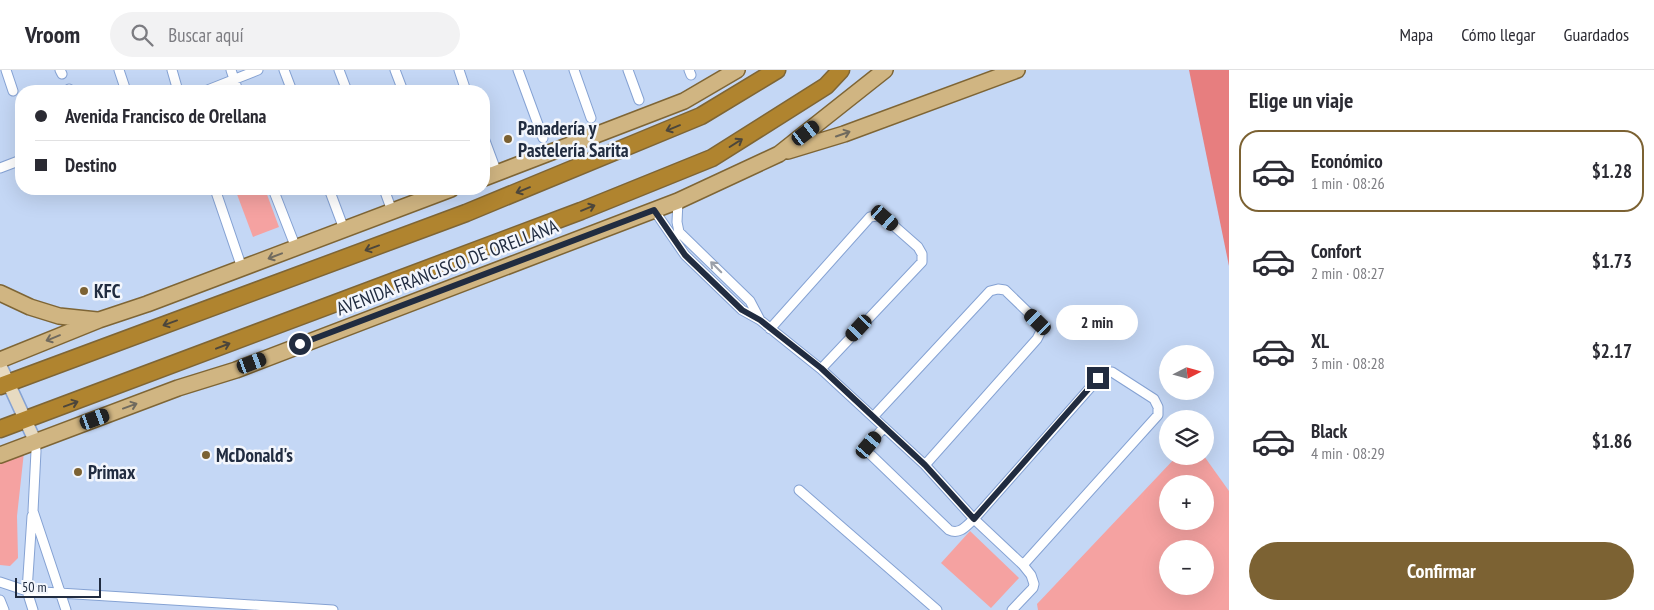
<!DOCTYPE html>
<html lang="es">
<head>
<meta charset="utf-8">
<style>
	:root { --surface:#fff; --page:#f2f2f3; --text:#2b2b33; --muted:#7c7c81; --line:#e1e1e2; --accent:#7c6233 }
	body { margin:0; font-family:"PT Sans Narrow",sans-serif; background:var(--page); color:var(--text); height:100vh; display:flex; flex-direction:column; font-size:19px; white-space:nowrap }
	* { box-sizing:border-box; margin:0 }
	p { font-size:16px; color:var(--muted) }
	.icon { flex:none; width:28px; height:28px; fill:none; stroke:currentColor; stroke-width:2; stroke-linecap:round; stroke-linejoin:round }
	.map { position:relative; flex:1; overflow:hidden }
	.sheet { display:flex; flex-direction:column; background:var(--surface); width:425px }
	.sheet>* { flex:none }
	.hud { position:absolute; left:15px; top:15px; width:475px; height:110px; border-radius:20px; box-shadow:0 5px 20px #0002; display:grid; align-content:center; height:110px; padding:0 20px; background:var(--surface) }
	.needle { width:32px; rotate:84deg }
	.buttons { position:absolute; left:1159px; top:275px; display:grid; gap:10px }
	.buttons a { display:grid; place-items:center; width:55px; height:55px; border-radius:50%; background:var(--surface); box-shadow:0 5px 20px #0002; font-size:25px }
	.scale { position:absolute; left:15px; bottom:12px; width:86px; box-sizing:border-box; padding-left:5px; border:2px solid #212c40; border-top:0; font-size:14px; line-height:18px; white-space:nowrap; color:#212c40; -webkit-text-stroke:4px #f3f6fc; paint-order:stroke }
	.end { position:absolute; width:22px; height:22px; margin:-11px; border:6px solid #212c40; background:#fff; box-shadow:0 0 0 2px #fff }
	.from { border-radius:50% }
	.bubble { position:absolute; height:35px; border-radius:18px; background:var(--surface); box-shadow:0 5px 20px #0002; font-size:16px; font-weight:600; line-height:35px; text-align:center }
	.car { position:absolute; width:15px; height:30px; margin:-15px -8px; border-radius:6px; box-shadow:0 0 4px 1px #0007; background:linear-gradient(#222 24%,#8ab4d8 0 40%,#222 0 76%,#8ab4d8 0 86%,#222 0) }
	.hud b { display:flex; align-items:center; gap:18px; height:48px; font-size:19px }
	.hud b+b { border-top:1px solid var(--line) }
	.hud i { width:12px; height:12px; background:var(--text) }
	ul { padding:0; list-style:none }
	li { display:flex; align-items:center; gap:15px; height:82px; margin:0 10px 8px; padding:0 10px; border:2px solid transparent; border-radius:20px }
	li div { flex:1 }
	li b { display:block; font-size:19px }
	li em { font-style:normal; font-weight:600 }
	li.current { border-color:var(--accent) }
	li>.icon { width:45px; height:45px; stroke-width:1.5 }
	h2 { padding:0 20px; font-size:22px; line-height:60px }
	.primary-button { display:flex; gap:10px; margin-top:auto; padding:10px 20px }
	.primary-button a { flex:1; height:58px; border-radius:30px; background:var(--accent); color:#fff; font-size:20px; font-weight:600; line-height:58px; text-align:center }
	header { display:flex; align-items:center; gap:30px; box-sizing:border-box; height:70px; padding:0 25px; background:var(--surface); border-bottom:1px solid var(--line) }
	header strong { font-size:24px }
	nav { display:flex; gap:28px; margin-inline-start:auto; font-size:18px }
	.search { width:350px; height:45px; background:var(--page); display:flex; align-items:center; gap:12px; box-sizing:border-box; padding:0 18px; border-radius:28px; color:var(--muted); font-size:19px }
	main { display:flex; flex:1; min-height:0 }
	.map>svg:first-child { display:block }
	.green { fill:#f5a2a1; fill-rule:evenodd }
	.forest { fill:#e77e7f }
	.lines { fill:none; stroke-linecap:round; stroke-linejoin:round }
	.street-casing { stroke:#85a2d3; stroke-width:11 }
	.secondary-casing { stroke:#85a2d3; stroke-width:15 }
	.primary-casing { stroke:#7e6535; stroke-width:18 }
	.highway-casing { stroke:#7e6535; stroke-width:19 }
	.street { stroke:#fff; stroke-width:9 }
	.secondary { stroke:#e7dac1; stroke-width:12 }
	.primary { stroke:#d0b582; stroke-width:15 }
	.highway { stroke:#b0842f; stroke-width:16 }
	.oneway { stroke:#4c463b }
	.oneway2 { stroke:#706a5e }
	.oneway3 { stroke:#9ba0a9 }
	.route { stroke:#212c40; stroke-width:6 }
	.poi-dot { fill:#7c6233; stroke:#f3f6fc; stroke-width:2 }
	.labels { text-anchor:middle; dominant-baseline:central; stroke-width:5; stroke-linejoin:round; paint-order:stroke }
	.poi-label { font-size:19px; font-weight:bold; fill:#212c40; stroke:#f3f6fc; text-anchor:start }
	.street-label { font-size:19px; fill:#212c40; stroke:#f3f6fc }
</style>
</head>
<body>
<header>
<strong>Vroom</strong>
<div class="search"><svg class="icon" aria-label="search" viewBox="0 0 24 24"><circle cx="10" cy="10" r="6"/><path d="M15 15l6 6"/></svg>Buscar aquí</div>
<nav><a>Mapa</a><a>Cómo llegar</a><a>Guardados</a></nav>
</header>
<main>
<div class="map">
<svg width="1229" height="540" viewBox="0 0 1229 540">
	<rect width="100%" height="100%" fill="#c4d7f5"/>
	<path class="green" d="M235,119H265L279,157L253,167Z
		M24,382L17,446L18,488L10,496L0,495V391Z
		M1177,386H1204L1229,421V540H1038L1037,534ZM1168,414H1205V451H1168ZM1168,479H1205V516H1168Z
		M970,461L1019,508L991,538L941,493Z"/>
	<path class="forest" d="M1189,0H1229V196Z"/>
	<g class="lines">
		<g class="street-casing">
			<path id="street" d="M6,0L13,21
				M60,0L62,4
				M119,0L126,21
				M172,0L178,21
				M231,0L238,21
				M284,0L292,21
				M339,0L347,21
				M395,0L403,21
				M459,0L466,21
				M518,0L543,68
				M574,0L591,48
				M628,0L639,30
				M689,0L691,5
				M69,19L70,21
				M205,21L258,0
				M484,68L497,103
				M0,98L21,90
				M215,119L242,198
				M273,119L296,178
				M329,119L344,159
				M384,119L392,141
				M678,131L677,152L679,162L750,231L760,250
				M654,140L685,185L742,240L760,250L821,299L925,395L974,449L1023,495L1031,505L1034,514L1033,518L1012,540
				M770,259L870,147L877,146L885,148L918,177L922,184V192L821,299
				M873,347L990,221L998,219L1005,220L1038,252L1041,261L1037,269L925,395
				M884,357L869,375V383L949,460C960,465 966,456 974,449L1104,302H1112L1154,329L1158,337V345L1023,495
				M35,371L36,381L33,441L66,540
				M799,420L937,540
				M32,446L27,521L33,540
				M0,512L27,521L333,540
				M0,530L4,540"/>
		</g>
		<g class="secondary-casing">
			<path id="secondary" d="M0,295L35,371"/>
		</g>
		<g class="primary-casing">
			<path id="primary" d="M788,81L844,64L1017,0
				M484,108L684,31L737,0
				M0,223L30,237L59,246L97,250
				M0,290L99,250L147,234L451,119
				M0,385L178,318L236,300L678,131L779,84L885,0"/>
		</g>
		<g class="highway-casing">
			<path id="highway" d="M0,316L466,143L701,46L777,0
				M0,359L581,141L712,88L826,16L841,0"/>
		</g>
		<use href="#street" class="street"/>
		<use href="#secondary" class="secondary"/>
		<use href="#primary" class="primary"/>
		<use href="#highway" class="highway"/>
	</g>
	<defs><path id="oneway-shaft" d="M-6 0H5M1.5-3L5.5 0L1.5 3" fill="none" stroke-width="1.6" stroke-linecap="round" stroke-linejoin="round" transform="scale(1.25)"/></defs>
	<g class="oneway">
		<use href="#oneway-shaft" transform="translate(673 58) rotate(158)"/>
		<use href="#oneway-shaft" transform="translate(736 73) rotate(-32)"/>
		<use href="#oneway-shaft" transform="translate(523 120) rotate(158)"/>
		<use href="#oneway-shaft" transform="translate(588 138) rotate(-22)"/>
		<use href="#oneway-shaft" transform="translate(372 178) rotate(160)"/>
		<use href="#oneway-shaft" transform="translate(170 253) rotate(160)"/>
		<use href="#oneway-shaft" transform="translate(223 276) rotate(-21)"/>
		<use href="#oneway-shaft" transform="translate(71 334) rotate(-20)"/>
	</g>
	<g class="oneway2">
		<use href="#oneway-shaft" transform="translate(843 64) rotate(-19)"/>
		<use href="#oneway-shaft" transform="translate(275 186) rotate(159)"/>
		<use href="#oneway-shaft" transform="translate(53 268) rotate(158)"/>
		<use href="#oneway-shaft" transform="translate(130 336) rotate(-20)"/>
	</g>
	<use class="oneway3" href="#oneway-shaft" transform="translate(716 197) rotate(-135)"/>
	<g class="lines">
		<path class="route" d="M300,274L654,140L685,185L742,240L760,250L821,298L925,395L974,449L1098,308"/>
	</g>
	<g class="poi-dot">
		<circle cx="508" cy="69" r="5"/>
		<circle cx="84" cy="221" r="5"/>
		<circle cx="206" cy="385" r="5"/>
		<circle cx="78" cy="402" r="5"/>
	</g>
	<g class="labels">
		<g class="poi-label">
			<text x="518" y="58">Panadería y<tspan x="518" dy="22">Pastelería Sarita</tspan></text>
			<text x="94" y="221">KFC</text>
			<text x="216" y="385">McDonald's</text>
			<text x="88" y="402">Primax</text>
		</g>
		<g class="street-label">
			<text transform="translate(447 197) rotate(-21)">AVENIDA FRANCISCO DE ORELLANA</text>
		</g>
	</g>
</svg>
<div class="buttons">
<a><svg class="needle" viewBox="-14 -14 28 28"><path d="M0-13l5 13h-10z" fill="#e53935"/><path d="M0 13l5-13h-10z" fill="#7c7c81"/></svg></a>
<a><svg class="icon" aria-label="layers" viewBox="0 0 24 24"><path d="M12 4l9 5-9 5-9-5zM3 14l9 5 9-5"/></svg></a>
<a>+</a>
<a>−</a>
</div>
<div class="scale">50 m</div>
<i class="end from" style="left:300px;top:274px"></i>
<i class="end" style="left:1098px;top:308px"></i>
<div class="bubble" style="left:1056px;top:235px;width:82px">2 min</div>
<i class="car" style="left:806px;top:63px;rotate:53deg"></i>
<i class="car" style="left:885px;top:148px;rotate:131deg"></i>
<i class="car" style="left:1038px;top:252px;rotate:314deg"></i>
<i class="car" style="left:859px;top:258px;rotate:223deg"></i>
<i class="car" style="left:252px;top:293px;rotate:69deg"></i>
<i class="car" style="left:95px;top:349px;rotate:70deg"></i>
<i class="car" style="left:869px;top:375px;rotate:40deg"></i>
<div class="hud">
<b><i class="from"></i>Avenida Francisco de Orellana</b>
<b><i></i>Destino</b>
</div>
</div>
<section class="sheet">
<h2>Elige un viaje</h2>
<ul>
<li class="current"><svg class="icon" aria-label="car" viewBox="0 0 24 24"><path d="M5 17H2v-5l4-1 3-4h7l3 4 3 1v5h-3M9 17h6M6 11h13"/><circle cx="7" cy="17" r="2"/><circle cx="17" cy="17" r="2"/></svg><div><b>Económico</b><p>1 min · 08:26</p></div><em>$1.28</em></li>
<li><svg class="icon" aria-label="car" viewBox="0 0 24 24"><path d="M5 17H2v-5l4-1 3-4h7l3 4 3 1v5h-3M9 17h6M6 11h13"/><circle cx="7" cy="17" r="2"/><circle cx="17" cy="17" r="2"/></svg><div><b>Confort</b><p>2 min · 08:27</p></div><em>$1.73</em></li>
<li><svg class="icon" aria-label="car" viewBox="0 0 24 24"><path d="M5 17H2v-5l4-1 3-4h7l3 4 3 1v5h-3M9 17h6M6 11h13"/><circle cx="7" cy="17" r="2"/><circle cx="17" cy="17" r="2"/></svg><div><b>XL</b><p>3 min · 08:28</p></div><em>$2.17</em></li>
<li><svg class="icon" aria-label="car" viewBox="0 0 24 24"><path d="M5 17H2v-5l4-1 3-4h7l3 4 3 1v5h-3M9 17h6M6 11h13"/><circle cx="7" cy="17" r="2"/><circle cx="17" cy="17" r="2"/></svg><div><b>Black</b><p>4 min · 08:29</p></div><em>$1.86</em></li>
</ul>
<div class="primary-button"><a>Confirmar</a></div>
</section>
</main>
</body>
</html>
